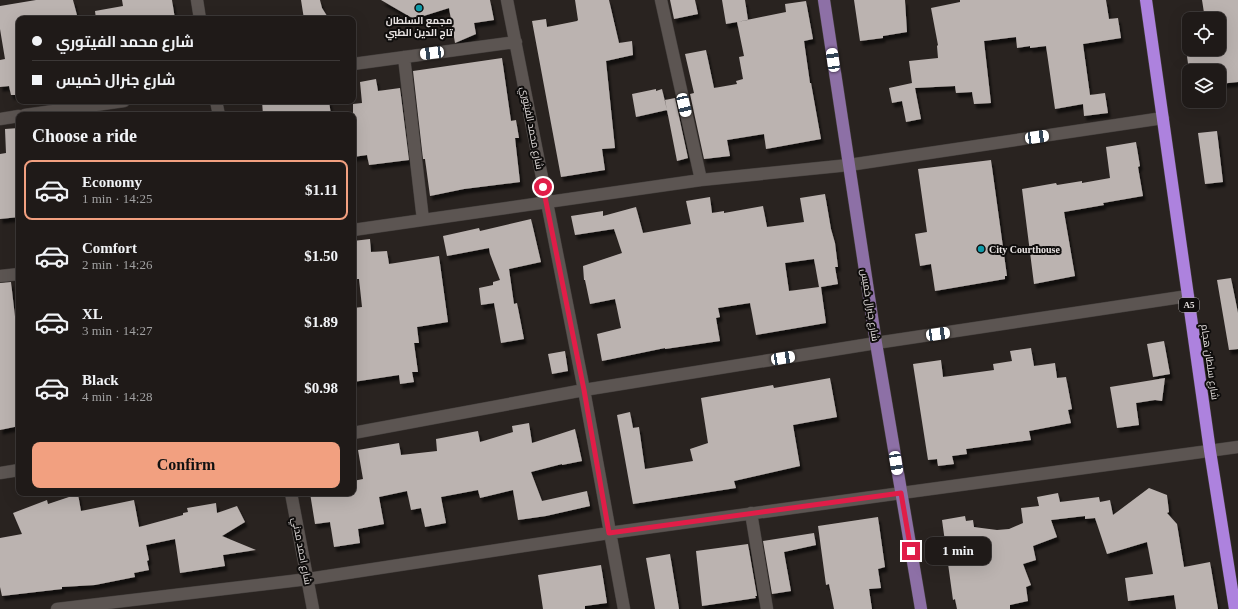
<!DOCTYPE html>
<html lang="en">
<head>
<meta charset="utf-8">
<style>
	:root { --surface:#1f1a18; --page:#2c2725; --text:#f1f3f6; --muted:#a1a1a2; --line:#3c3837; --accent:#f2a080 }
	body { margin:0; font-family:"Times New Roman",Cairo,serif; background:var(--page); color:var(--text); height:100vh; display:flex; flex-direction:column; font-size:15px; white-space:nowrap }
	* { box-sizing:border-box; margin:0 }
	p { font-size:13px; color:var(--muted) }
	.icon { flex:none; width:22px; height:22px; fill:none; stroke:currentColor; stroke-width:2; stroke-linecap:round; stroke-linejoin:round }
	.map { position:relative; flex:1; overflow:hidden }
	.sheet { position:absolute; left:16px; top:112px; width:340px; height:384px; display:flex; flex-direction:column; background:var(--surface); border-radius:8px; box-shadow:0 4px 16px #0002,0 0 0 1px var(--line) }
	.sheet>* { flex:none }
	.banner { position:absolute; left:16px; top:16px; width:340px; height:88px; border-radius:8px; box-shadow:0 4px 16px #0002,0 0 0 1px var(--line); display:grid; align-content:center; height:88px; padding:0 16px; background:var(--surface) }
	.buttons { position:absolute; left:1182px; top:12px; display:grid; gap:8px }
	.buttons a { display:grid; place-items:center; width:44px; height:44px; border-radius:8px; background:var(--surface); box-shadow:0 4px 16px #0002,0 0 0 1px var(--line); font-size:20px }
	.end { position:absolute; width:18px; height:18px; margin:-9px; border:5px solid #e11d48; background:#fff; box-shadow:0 0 0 2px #fff }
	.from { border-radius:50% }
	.bubble { position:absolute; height:28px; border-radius:8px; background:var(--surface); box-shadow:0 4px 16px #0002,0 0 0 1px var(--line); font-size:13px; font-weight:800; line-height:28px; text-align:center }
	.car { position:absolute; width:12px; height:24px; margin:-12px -6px; border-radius:5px; box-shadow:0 0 3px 1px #0007; background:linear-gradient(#fff 24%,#345 0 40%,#fff 0 76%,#345 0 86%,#fff 0) }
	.banner b { display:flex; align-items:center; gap:14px; height:38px; font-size:15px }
	.banner b+b { border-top:1px solid var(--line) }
	.banner i { width:10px; height:10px; background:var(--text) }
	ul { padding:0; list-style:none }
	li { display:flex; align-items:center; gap:12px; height:60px; margin:0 8px 6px; padding:0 8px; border:2px solid transparent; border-radius:8px }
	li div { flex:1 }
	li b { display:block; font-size:15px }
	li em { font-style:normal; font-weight:800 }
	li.current { border-color:var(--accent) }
	li>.icon { width:36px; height:36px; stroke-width:1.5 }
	h2 { padding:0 16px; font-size:18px; line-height:48px }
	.action { display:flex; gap:8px; margin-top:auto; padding:8px 16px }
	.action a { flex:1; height:46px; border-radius:8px; background:var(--accent); color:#111; font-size:16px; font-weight:800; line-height:46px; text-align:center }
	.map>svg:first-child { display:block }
	.building { fill:#bbb3b0; fill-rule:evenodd; filter:url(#shadow) }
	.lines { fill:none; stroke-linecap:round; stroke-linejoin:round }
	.minor-casing { stroke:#45403e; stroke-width:13 }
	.major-casing { stroke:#45403e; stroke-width:13 }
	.highway-casing { stroke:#45403e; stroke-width:13 }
	.minor { stroke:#5c5552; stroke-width:12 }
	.major { stroke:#8d70a6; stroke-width:12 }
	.highway { stroke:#ad82de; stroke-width:12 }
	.route { stroke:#e11d48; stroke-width:5 }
	.culture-dot { fill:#0f9aa8; stroke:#0f0d0c; stroke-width:1.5 }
	.labels { text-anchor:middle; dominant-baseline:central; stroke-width:4; stroke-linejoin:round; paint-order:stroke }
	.shield { fill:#0f0d0c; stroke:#a7a3a2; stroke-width:1 }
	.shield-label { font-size:9px; font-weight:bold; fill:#e8e3e2 }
	.poi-label { font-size:10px; font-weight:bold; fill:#e8e3e2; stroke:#0f0d0c }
	.street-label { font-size:10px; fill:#e8e3e2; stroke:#0f0d0c }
</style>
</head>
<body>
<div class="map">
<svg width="1238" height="609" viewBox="0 0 1238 609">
	<defs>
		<filter id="shadow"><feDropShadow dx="2.5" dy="4.5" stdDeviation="1" flood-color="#0009"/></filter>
	</defs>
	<rect width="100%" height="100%" fill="#292320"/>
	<path class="building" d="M36,0H73L78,19H19V95H11L9,86L0,87V60L5,59L0,29V6Z
		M122,0H172L175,19H96L95,11L123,6Z
		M301,0H320L322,8L329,19H304Z
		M381,0H490L494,20L474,23L476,34L455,43L449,8L414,19Z
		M575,0H609L619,43L632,41L633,55L606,61L615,148L602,149L605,170L561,177L532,21L546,19L547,27L577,21L578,20Z
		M670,0H695L698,14L674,19Z
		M722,0H745L748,20L726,24Z
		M854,0H905L907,32L883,36V38L860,41Z
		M960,0H1106L1109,19L1118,18L1121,38L1083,44L1090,95L1105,93L1108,113L1084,116L1083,104L1055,109L1046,46L1030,48V46L1017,48L1016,37L984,41L991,103L974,104L972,92L956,93L955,86L915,88L921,119L906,122L902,101L892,103L889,88L912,83L909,61L938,58L937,46L938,45L931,8L960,2Z
		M1202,0H1238V82L1219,84V71H1189L1186,49H1219V19H1205Z
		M806,1L813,39L804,41L810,83H811L821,139L766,149L764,134L727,140L730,156L704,159L690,94L694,93L685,54L706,50L714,88L737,84L736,81L743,79L739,57L744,56L737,22L786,12L785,4Z
		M502,58L511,121L516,120L519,138H515L520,182L464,189L430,196L425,159H423L413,71Z
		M376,79L378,91L400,88L409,160L369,165L367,155L353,157V104L362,103L360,82Z
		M656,89V91L662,89L667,110L636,117L632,94Z
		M675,98L688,158L677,161L665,100Z
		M262,101H329L331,115H263Z
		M19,128V217L0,219V154L6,153L5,129Z
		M1217,131L1223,182L1205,184L1198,133Z
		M1136,142L1140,166L1138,167L1143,196L1103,203L1104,205L1064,212L1075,276L1034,284L1022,189L1056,183L1057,185L1082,181V183L1110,178L1106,147Z
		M991,160L1007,276H1005V279L935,291L931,264L920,266L915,234L927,232L918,169Z
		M825,194L831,229L835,243L838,267H835L838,284L821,287L826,323L756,335L750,303L718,308L720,317L716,318L720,341L665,349V348L602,361L597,334L621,328L615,299L590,304L585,280H584L583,266L622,253L614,229L575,235L571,216L603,211V216L636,207L643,233L691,224L686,201L710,197L712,213L724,211V213L763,206L767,227L804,222L800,198ZM814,259L819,287L789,291L785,263Z
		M531,219L541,262L509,269L514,304L517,303L524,339L501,343L494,303L481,305L479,288L493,285V282L500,280L490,254L489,248L447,256L443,236L479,228L480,231Z
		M370,239L371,252L387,251L389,264L439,256L448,322L417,327L419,343H414L418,372H412L414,382L400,384L399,375L353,382V308L362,307L359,279H357L353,241Z
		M1231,278L1238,313V349L1229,350L1217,280Z
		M11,282L17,334H19V379H15L19,404V426L0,430V283Z
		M1164,341L1170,374L1153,377L1147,344Z
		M1031,348L1034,366L1055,363L1057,378L1066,377L1072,409L1068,410L1071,423L1029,431L1031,440L966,449L967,454L952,456L954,464L938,466L937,459L928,460L913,364L941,360L943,377L994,370L993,364L1012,361L1010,351Z
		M565,351L568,371L552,374L548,354Z
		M830,378L837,417L793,425L800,466L734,481L736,488L633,504L617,415L630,412L633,428L639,427L645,469L693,461L690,449L708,443L701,398L773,385L774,388Z
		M1165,378L1162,401L1155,400L1136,403L1139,425L1117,428L1110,387Z
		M529,423L532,443L575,429L582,461L562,465V464L531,472L542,501L587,491L590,506L546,516L518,520L513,490L480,498L478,490L441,497L446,523L425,527L421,508L411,510L407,491L379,497L384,524L358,529L360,543L334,547L330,522L315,524L310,493H353V481L363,479L358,450L399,443L401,455L437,451L436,439L478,431L480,442L513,432L512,426Z
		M1149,488L1167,495L1169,512L1167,513L1177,524L1184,567L1210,562L1218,609H1176L1174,595L1128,601L1125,578L1153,574L1147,542L1107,554L1095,518L1085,519V516L1051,520L1057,537L1033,546L1036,560L1023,564L1031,585L1026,587L1028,601L1010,605V609H957L955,599L953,600L942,520L965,516L966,521L973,520L974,527L997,530L1009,529L1023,523L1021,508L1039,506L1037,497L1058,493L1060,502L1099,497L1100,502L1110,500L1113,515Z
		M78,494L81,511L134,500L139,527L183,515V513L188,512L187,508L216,503L217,513L237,506L245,522L222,536L256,550L223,555L225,566L180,573L175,539L146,545L149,560L147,561L149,570L134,573L135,577L95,585L62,587V589L2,596L0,587V538L22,534L13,513L47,500L48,504Z
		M878,517L885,567L878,569L881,588L869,589L872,609H834L829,584L826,585L818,526Z
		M814,533L816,545L784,552L791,591L772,594L763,541Z
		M748,544L757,596H755L756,598L702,606L696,551Z
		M670,554L679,609H655L646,558Z
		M601,565L607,603L585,606V609H543L538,575Z"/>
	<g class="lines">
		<g class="minor-casing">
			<path id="minor" d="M197,0L200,19
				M507,0L584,390L624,609
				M661,0L701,180
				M404,57L423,220
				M353,64L516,42
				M216,101L219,115
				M25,115L124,101
				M0,119L19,116
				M353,230L701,180L849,165L1163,118
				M0,276L19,274
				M353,433L584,390L876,343L1188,296
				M0,473L19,470
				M291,493L313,609
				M751,513L767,609
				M57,609L308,579L609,533L1238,447"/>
		</g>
		<g class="major-casing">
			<path id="major" d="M824,0L876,343L921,609"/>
		</g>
		<g class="highway-casing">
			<path id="highway" d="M1146,0L1210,451L1235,609"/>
		</g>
		<use href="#minor" class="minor"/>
		<use href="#major" class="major"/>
		<use href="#highway" class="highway"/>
	</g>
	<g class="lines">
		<path class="route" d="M543,187L584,390L609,533L901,493L911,551"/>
	</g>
	<g class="culture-dot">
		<circle cx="419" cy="8" r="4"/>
		<circle cx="981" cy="249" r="4"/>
	</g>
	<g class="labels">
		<rect class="shield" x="1179" y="298" width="20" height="14" rx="3"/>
		<g class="shield-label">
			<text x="1189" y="305">A5</text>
		</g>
		<g class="poi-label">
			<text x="419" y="20">مجمع السلطان<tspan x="419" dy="12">تاج الدين الطبي</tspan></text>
			<text x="989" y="249" text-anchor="start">City Courthouse</text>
		</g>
		<g class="street-label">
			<text transform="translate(532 128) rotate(79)">شارع محمد الفيتوري</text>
			<text transform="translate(870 305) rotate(81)">شارع جنرال خميس</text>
			<text transform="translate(1210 362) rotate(82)">شارع سلطان هجام</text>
			<text transform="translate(302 551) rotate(79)">شارع احمد مدني</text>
		</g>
	</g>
</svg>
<div class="buttons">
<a><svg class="icon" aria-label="locate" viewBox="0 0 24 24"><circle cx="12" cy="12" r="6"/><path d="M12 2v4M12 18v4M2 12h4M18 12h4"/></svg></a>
<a><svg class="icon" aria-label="layers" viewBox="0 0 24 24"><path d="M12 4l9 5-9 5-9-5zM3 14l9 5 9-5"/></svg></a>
</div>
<i class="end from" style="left:543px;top:187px"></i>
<i class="end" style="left:911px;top:551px"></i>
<div class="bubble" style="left:925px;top:537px;width:66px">1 min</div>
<i class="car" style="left:432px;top:53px;rotate:263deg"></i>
<i class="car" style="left:833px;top:60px;rotate:352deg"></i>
<i class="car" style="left:684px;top:105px;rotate:167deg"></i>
<i class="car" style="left:1037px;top:137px;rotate:82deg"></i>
<i class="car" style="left:938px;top:334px;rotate:82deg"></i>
<i class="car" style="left:783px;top:358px;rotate:81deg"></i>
<i class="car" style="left:896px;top:463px;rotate:171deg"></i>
<div class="banner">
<b><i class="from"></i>شارع محمد الفيتوري</b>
<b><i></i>شارع جنرال خميس</b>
</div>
<section class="sheet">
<h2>Choose a ride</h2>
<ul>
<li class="current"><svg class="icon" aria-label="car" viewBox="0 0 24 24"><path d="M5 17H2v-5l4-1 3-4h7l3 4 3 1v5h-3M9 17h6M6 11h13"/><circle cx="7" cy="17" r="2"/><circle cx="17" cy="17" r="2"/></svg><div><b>Economy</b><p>1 min · 14:25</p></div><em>$1.11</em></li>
<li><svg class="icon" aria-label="car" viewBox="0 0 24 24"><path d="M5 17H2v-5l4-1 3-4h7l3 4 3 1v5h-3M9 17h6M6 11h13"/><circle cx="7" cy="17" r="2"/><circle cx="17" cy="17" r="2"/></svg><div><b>Comfort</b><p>2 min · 14:26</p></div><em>$1.50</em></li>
<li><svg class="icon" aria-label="car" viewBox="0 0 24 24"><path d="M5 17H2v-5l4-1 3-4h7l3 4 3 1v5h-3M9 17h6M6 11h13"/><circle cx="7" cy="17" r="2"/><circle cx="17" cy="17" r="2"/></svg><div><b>XL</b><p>3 min · 14:27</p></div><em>$1.89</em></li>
<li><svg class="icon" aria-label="car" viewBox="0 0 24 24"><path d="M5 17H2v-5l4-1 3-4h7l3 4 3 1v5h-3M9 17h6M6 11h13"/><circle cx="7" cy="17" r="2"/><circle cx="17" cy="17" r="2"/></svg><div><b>Black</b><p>4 min · 14:28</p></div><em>$0.98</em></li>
</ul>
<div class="action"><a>Confirm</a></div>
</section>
</div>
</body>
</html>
